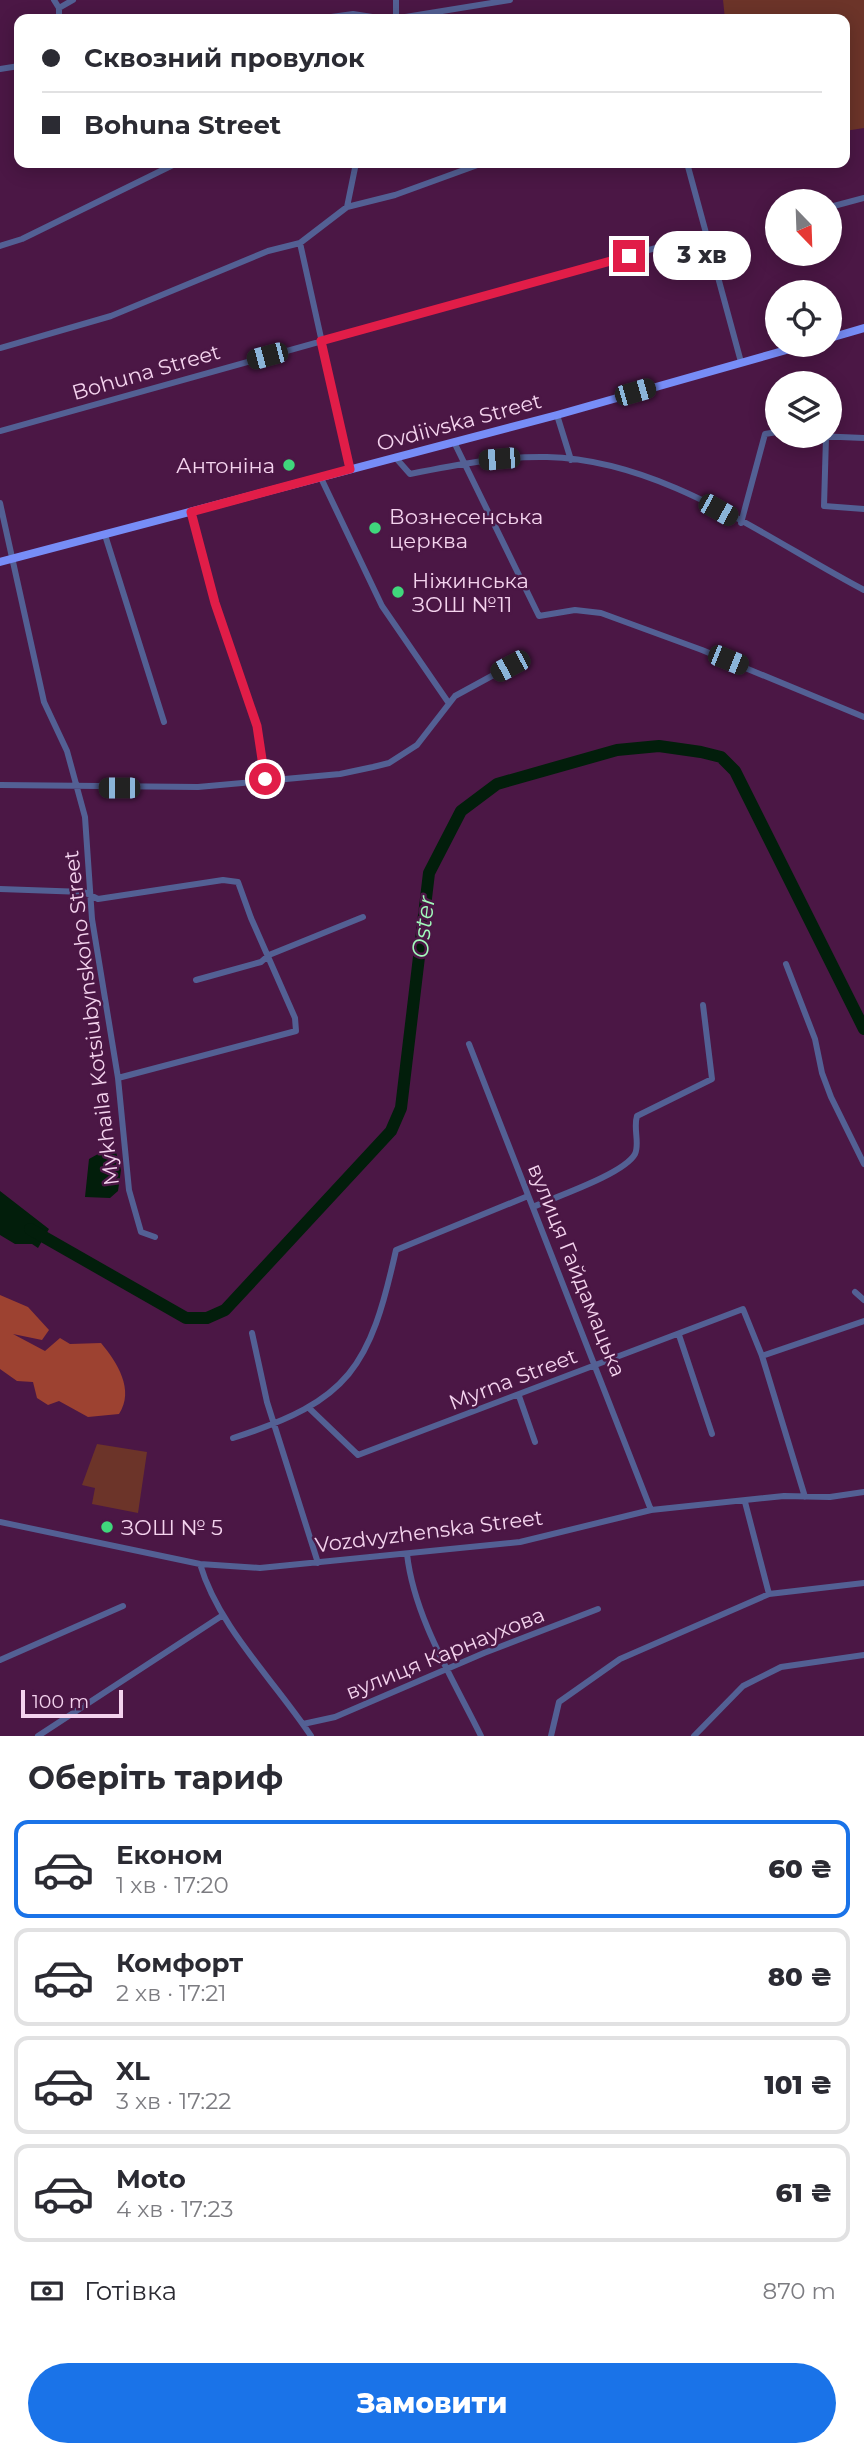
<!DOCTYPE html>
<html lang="uk">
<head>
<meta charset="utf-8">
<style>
	:root { --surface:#fff; --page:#f7f7f7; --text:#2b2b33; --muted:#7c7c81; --line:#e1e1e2; --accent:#1a73e8 }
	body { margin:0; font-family:Montserrat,sans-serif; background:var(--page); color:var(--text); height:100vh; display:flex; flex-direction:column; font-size:26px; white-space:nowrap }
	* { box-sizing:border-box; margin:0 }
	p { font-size:23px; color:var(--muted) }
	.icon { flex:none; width:38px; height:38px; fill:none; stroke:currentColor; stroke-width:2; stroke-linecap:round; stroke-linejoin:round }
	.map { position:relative; height:1736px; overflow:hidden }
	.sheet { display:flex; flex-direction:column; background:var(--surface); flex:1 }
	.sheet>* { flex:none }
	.hud { position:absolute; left:14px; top:14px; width:836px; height:154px; border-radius:14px; box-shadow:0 4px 18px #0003; display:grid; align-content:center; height:154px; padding:0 28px; background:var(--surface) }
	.needle { width:46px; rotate:157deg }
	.buttons { position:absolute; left:765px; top:189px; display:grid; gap:14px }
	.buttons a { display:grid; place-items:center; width:77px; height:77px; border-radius:50%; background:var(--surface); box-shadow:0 4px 18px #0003; font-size:35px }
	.scale { position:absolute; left:21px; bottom:18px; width:102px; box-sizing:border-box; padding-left:7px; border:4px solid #f4d3ee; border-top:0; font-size:19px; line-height:24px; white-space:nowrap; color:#f4d3ee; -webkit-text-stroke:5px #4b1745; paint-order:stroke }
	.end { position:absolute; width:32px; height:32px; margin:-16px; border:9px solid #e11d48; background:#fff; box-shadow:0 0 0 4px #fff }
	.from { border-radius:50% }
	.bubble { position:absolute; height:49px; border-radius:24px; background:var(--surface); box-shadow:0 4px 18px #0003; font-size:23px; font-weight:800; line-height:49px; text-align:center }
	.car { position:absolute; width:21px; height:42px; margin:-21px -10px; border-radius:9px; box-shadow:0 0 5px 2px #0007; background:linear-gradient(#222 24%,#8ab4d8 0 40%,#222 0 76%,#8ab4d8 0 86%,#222 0) }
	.hud b { display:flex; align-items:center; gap:24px; height:66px; font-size:26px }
	.hud b+b { border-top:2px solid var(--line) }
	.hud i { width:18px; height:18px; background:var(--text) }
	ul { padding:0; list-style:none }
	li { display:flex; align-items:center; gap:21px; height:98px; margin:0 14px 10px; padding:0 14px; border:4px solid var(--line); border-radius:14px }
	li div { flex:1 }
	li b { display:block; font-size:26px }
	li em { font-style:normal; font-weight:800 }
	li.on { border-color:var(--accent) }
	li>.icon { width:63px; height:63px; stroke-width:1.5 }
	h2 { padding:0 28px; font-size:32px; line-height:84px }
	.pay { display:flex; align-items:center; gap:18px; height:77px; padding:0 28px; font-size:26px }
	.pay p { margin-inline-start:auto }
	.action { display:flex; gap:14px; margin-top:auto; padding:14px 28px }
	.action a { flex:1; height:80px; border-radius:42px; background:var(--accent); color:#fff; font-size:28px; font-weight:800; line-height:80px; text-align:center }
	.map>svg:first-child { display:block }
	.green { fill:#6c3429 }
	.forest { fill:#9d4231 }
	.water { fill:#021e0b }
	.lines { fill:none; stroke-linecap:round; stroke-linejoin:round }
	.river { stroke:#021e0b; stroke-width:12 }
	.minor { stroke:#536094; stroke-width:6 }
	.major { stroke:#778df7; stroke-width:8 }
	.route { stroke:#e11d48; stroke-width:9 }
	.poi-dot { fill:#40d77c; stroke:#4b1745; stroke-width:2.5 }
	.labels { text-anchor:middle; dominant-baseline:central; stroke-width:5; stroke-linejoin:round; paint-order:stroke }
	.street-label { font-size:21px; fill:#f4d3ee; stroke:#4b1745 }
	.poi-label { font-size:21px; fill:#f4d3ee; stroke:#4b1745; text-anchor:start }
	.water-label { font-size:23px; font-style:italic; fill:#a1fbbb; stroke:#4b1745 }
</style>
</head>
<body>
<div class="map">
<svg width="864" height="1736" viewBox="0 0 864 1736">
	<rect width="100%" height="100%" fill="#4b1745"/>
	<path class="green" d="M723,0H864V128L845,131V19H725Z
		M97,1444L147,1452L138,1513L92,1504L95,1488L82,1485Z"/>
	<path class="forest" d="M0,1295L28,1307L49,1330L42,1340L13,1334L45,1351L60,1338L70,1344L101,1343C117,1362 135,1390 119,1414L88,1417L59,1401L48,1405L37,1398L33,1382L17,1381L0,1369Z"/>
	<path class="water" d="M107,1149L116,1152L121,1170L118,1191L110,1198L85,1197L89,1159Z
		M0,1191L49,1229L38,1248L32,1244H15L0,1235Z"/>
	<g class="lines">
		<path class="river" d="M30,1229L186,1318H207L225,1310L391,1131L401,1108L429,873L461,811L497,784L617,750L659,746L701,752L721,757L735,771L864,1029"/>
		<path class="minor" d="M54,0L59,8V19
			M59,8L73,0
			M392,18L396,16V0
			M317,19L353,14L385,19
			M393,19L510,0
			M0,69L19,66
			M687,163L741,362
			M347,207L395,195L483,163
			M830,207L864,198
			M0,246L22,239L177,163
			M0,348L111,316L268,251L300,243
			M557,415L571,460
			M0,431L706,234
			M817,436L864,438
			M826,437L824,506L864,509
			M454,442L539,616L575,610L601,613L702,650L864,717
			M395,457L410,474C455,465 500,456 547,457C664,460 765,538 864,590
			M350,469L300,243L347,207L356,163
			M321,478L382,606L448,702
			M0,503L44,702L67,751L85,817L92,919L118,1078L129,1190L141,1232L155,1237
			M191,512L215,603L257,726L265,779
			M741,523L765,434L777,432
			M105,535L164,722
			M0,785L198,787L340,774L373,767L389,763L417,745L455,696L510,666
			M0,889L84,892L98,899L223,880L238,882L251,918L295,1018L296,1031L118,1078
			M786,964L815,1039L822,1073L831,1097L864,1164
			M196,980L261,962L269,955L363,917
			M469,1044L651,1510
			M533,1207C555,1197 624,1174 635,1154C640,1144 633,1128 637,1116L712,1079L703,1005
			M855,1292L864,1300
			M252,1333L267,1402L318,1563
			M679,1335L712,1434
			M762,1356L864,1321
			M519,1396L535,1442
			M309,1408L358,1455L743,1309L762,1356L805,1497
			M233,1438C350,1401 370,1367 396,1250L528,1196
			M745,1502L769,1594
			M0,1522L200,1564L260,1568L520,1542L651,1510L784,1496L830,1497L864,1492
			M407,1554C414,1617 453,1679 481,1736
			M200,1564C219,1628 274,1680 311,1736
			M0,1660L123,1606
			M303,1724L335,1717L484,1653L598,1609
			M38,1736L223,1615
			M551,1736L559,1702L620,1659L769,1594L864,1583
			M694,1736L743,1686L781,1667L864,1655"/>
		<path class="major" d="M830,338L864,328
			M0,562L557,415L804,345"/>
	</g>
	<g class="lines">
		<path class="route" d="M265,779L257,726L215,603L191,512L350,469L321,341L629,256"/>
	</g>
	<g class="poi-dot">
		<circle cx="289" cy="465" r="7"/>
		<circle cx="375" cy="528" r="7"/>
		<circle cx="398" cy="592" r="7"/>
		<circle cx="107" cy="1527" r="7"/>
	</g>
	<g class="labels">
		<g class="street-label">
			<text transform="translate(146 372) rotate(-16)">Bohuna Street</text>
			<text transform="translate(459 422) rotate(-15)">Ovdiivska Street</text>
			<text transform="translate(91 1018) rotate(-97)">Mykhaila Kotsiubynskoho Street</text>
			<text transform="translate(577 1270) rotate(68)">вулиця Гайдамацька</text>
			<text transform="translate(513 1379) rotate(-21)">Myrna Street</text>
			<text transform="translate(429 1531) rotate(-7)">Vozdvyzhenska Street</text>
			<text transform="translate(445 1653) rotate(-22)">вулиця Карнаухова</text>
		</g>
		<g class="poi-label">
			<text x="275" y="465" text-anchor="end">Антоніна</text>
			<text x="389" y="516">Вознесенська<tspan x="389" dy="24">церква</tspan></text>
			<text x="412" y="580">Ніжинська<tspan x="412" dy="24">ЗОШ №11</tspan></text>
			<text x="121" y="1527">ЗОШ № 5</text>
		</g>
		<g class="water-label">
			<text transform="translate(423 927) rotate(-83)">Oster</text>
		</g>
	</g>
</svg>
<div class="buttons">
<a><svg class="needle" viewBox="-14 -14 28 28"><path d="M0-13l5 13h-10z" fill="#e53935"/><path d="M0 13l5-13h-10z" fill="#7c7c81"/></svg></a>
<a><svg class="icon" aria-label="locate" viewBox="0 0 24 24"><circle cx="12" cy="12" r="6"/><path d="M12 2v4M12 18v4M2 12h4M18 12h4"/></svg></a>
<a><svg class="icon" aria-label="layers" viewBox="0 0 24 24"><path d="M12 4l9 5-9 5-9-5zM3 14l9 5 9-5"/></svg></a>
</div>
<div class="scale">100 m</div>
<i class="end from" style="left:265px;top:779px"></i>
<i class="end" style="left:629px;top:256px"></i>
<div class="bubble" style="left:653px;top:231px;width:98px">3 хв</div>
<i class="car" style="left:267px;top:356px;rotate:255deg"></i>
<i class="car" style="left:635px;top:392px;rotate:74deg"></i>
<i class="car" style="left:499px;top:459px;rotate:265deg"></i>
<i class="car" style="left:718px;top:510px;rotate:119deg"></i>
<i class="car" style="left:728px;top:660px;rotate:112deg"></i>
<i class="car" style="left:510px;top:666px;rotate:242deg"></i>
<i class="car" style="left:119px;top:788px;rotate:270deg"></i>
<div class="hud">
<b><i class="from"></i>Сквозний провулок</b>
<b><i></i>Bohuna Street</b>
</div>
</div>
<section class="sheet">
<h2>Оберіть тариф</h2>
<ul>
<li class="on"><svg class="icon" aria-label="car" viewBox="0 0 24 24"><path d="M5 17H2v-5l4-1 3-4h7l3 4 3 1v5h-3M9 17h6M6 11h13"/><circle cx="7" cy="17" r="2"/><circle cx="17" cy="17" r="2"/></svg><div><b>Економ</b><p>1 хв · 17:20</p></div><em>60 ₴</em></li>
<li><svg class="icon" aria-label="car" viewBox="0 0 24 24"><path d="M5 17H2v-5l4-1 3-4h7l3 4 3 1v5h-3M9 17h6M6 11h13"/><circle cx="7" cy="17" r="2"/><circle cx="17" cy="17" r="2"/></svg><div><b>Комфорт</b><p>2 хв · 17:21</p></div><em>80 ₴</em></li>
<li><svg class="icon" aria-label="car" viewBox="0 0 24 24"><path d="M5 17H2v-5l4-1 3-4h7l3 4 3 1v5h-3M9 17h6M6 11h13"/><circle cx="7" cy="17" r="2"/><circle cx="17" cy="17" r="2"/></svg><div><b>XL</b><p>3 хв · 17:22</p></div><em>101 ₴</em></li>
<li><svg class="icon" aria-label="car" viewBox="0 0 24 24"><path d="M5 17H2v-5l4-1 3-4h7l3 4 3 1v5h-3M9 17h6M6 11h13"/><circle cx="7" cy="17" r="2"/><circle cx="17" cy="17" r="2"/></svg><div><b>Moto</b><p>4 хв · 17:23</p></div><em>61 ₴</em></li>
</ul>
<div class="pay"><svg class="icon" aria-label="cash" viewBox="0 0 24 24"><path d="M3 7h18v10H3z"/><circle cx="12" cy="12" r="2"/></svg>Готівка<p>870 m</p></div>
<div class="action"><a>Замовити</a></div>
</section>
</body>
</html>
